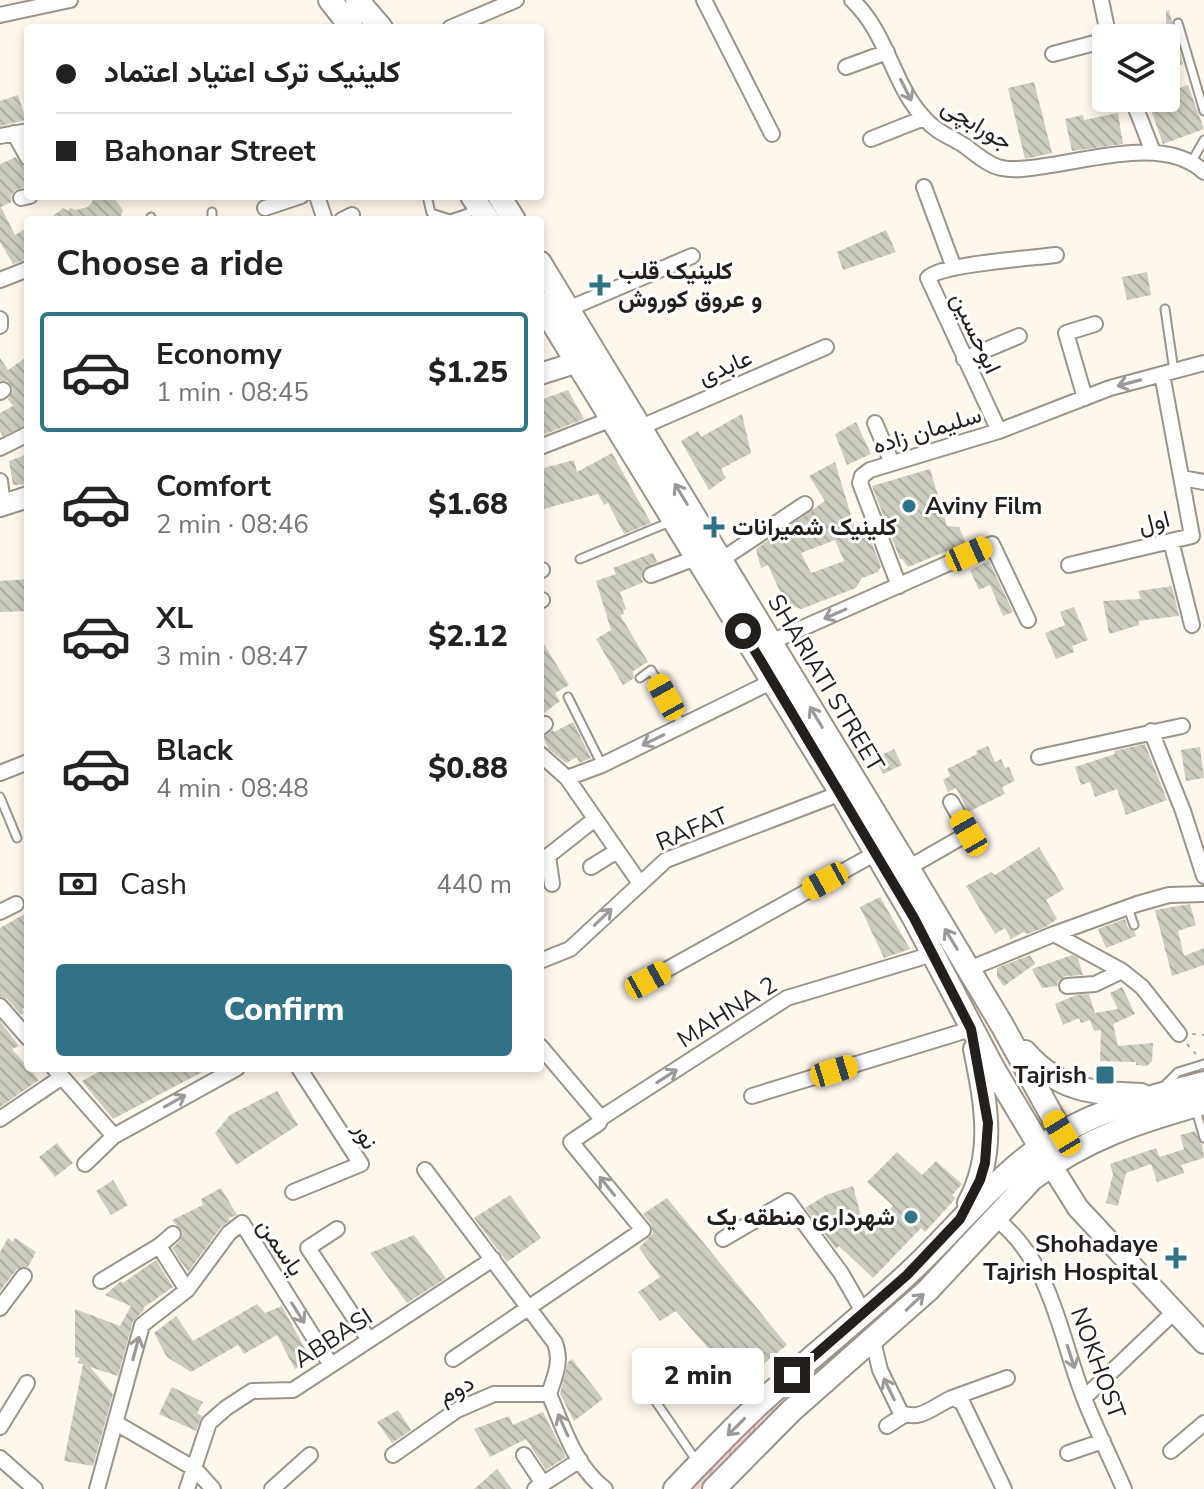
<!DOCTYPE html>
<html lang="en">
<head>
<meta charset="utf-8">
<style>
	:root { --surface:#fff; --page:#f2f2f2; --text:#222; --muted:#767676; --line:#e0e0e0; --accent:#327286 }
	body { margin:0; font-family:"Nunito Sans",Vazirmatn,sans-serif; background:var(--page); color:var(--text); height:100vh; display:flex; flex-direction:column; font-size:30px; white-space:nowrap }
	* { box-sizing:border-box; margin:0 }
	p { font-size:26px; color:var(--muted) }
	.icon { flex:none; width:44px; height:44px; fill:none; stroke:currentColor; stroke-width:2; stroke-linecap:round; stroke-linejoin:round }
	.map { position:relative; flex:1; overflow:hidden }
	.sheet { position:absolute; left:24px; top:216px; width:520px; height:856px; display:flex; flex-direction:column; background:var(--surface); border-radius:8px; box-shadow:0 4px 12px #0003 }
	.sheet>* { flex:none }
	.hud { position:absolute; left:24px; top:24px; width:520px; height:176px; border-radius:8px; box-shadow:0 4px 12px #0003; display:grid; align-content:center; height:176px; padding:0 32px; background:var(--surface) }
	.buttons { position:absolute; left:1092px; top:24px; display:grid; gap:16px }
	.buttons a { display:grid; place-items:center; width:88px; height:88px; border-radius:8px; background:var(--surface); box-shadow:0 4px 12px #0003; font-size:40px }
	.end { position:absolute; width:36px; height:36px; margin:-18px; border:10px solid #221f1c; background:#fff; box-shadow:0 0 0 4px #fff }
	.from { border-radius:50% }
	.bubble { position:absolute; height:56px; border-radius:8px; background:var(--surface); box-shadow:0 4px 12px #0003; font-size:26px; font-weight:800; line-height:56px; text-align:center }
	.car { position:absolute; width:24px; height:48px; margin:-24px -12px; border-radius:10px; box-shadow:0 0 6px 2px #0007; background:linear-gradient(#f5c518 24%,#345 0 40%,#f5c518 0 76%,#345 0 86%,#f5c518 0) }
	.hud b { display:flex; align-items:center; gap:28px; height:76px; font-size:30px }
	.hud b+b { border-top:2px solid var(--line) }
	.hud i { width:20px; height:20px; background:var(--text) }
	ul { padding:0; list-style:none }
	li { display:flex; align-items:center; gap:24px; height:120px; margin:0 16px 12px; padding:0 16px; border:4px solid transparent; border-radius:8px }
	li div { flex:1 }
	li b { display:block; font-size:30px }
	li em { font-style:normal; font-weight:800 }
	li.active { border-color:var(--accent) }
	li>.icon { width:72px; height:72px; stroke-width:1.5 }
	h2 { padding:0 32px; font-size:36px; line-height:96px }
	.pay { display:flex; align-items:center; gap:20px; height:88px; padding:0 32px; font-size:30px }
	.pay p { margin-inline-start:auto }
	.action { display:flex; gap:16px; margin-top:auto; padding:16px 32px }
	.action a { flex:1; height:92px; border-radius:8px; background:var(--accent); color:#fff; font-size:32px; font-weight:800; line-height:92px; text-align:center }
	.map>svg:first-child { display:block }
	.grass { fill:url(#grass-tufts) }
	.building { fill:url(#building-back-hatch); fill-rule:evenodd }
	.lines { fill:none; stroke-linecap:round; stroke-linejoin:round }
	.service-casing { stroke:#9a948a; stroke-width:11 }
	.minor-casing { stroke:#9a948a; stroke-width:18 }
	.secondary-casing { stroke:#9a948a; stroke-width:24 }
	.primary-casing { stroke:#9a948a; stroke-width:26 }
	.path { stroke:#b1aca3; stroke-width:2; stroke-dasharray:4 6; stroke-linecap:butt }
	.service { stroke:#fff; stroke-width:7 }
	.minor { stroke:#fff; stroke-width:14 }
	.secondary { stroke:#fff; stroke-width:20 }
	.primary { stroke:#fff; stroke-width:22 }
	.oneway { stroke:#9c9a99 }
	.route { stroke:#221f1c; stroke-width:10 }
	.poi-dot { fill:#327286; stroke:#fff; stroke-width:3 }
	.labels { text-anchor:middle; dominant-baseline:central; stroke-width:6; stroke-linejoin:round; paint-order:stroke }
	.street-label { font-size:24px; fill:#221f1c; stroke:#fff }
	.poi-label { font-size:24px; font-weight:bold; fill:#221f1c; stroke:#fff; text-anchor:start }
</style>
</head>
<body>
<div class="map">
<svg width="1204" height="1489" viewBox="0 0 1204 1489">
	<defs>
		<pattern id="grass-tufts" width="24" height="20" patternUnits="userSpaceOnUse" patternTransform="scale(2)"><rect width="24" height="20" fill="#f7d2cf"/><path d="M3 7l-1-3M5 7V3M7 7l1-3M15 17l-1-3M17 17v-4M19 17l1-3" fill="none" stroke="#d3b4b1"/></pattern>
		<pattern id="building-back-hatch" width="6" height="6" patternUnits="userSpaceOnUse" patternTransform="scale(2)"><rect width="6" height="6" fill="#ccccc0"/><path d="M-1 5l2 2M0 0l6 6M5-1l2 2" fill="none" stroke="#afafa4"/></pattern>
	</defs>
	<rect width="100%" height="100%" fill="#fef7ec"/>
	<path class="grass" d="M1011,1179L1016,1182L936,1272L699,1489H690L786,1394L878,1319L911,1287Z"/>
	<path class="building" d="M1169,10L1183,64L1166,69V38H1128V35L1166,24V11Z
		M1034,82L1052,153L1025,159L1008,88Z
		M1188,85L1204,129L1163,144L1147,98H1166V93Z
		M18,95L26,120L0,126V101Z
		M1118,113L1123,144L1072,151L1065,119L1083,115L1084,120Z
		M16,157L28,173V186L15,190L11,196L12,202L1,207L15,235L28,227V259L13,264L0,242V164Z
		M96,196H112L123,210L120,220H48L63,208L68,211L70,208L76,210L88,207Z
		M886,230L896,252L843,270L837,252Z
		M1147,272L1151,295L1127,300L1122,277Z
		M28,356V424L3,436L0,431V413L13,406L8,399L13,390L8,381H0V358L8,370Z
		M568,390L584,419L540,436V400Z
		M742,414L751,453L721,469L726,478L709,490L681,441L698,431L701,437Z
		M856,422L871,454L847,465L835,434Z
		M612,453L651,523L624,534L608,503L604,505L598,494L540,510V469L574,460L577,472Z
		M28,454V484L13,485L9,461Z
		M835,462L855,529L865,526L881,566L878,572L862,578L856,588L801,609L785,603L768,565L761,568L756,549L825,501L809,476ZM835,540L844,561L811,573L801,553Z
		M930,469L947,526L959,527L966,543L908,567L902,559H900L872,486Z
		M653,553L657,562L643,569L641,578L644,582L620,592L626,609L623,610L624,614L620,615L648,662L633,671L634,678L623,685L596,639L611,630L596,581L616,574L613,568Z
		M989,561L1013,612L1003,616L990,585L979,590L970,570Z
		M28,579V611L0,612V581Z
		M1172,586L1179,616L1138,621L1139,625L1109,634L1103,601L1141,599L1138,591Z
		M1074,607L1088,640L1072,646L1074,652L1056,659L1045,633L1065,625L1060,612Z
		M540,638L569,685L555,693L560,701L540,716Z
		M573,722L591,758L579,763L577,757L566,763L549,749L543,737L553,730L554,732Z
		M1145,744L1167,800L1126,815L1117,789L1095,797L1090,782L1081,785L1075,767L1115,754L1114,751Z
		M988,746L995,762L1001,759L1005,768L1009,767L1015,781L1002,787L1005,794L968,812L956,788L948,792L943,780L950,776L947,769L977,754L976,751Z
		M1200,747L1204,778L1186,781L1181,750Z
		M894,749L902,765L883,774L875,758Z
		M1039,847L1064,889L1046,900L1057,919L1046,927L1027,934L1024,932L1011,939L1005,928L995,934L966,886L991,872L995,875Z
		M880,897L910,949L884,958L860,907Z
		M1190,904L1196,925L1178,931L1184,956L1204,948V965L1172,976L1155,910Z
		M28,912V1005L22,1009L24,1013L21,1015L7,999L0,996V928Z
		M1125,919L1128,928L1134,931L1136,936L1106,948L1098,929Z
		M1030,955L1035,964L1004,986L997,977V968Z
		M1072,955L1078,958L1083,975L1066,976L1058,981L1057,986L1042,988L1032,969Z
		M1122,987L1135,1014L1113,1024L1118,1046L1153,1043L1152,1061L1147,1066L1136,1065V1062L1100,1061L1101,1030L1094,1031L1090,1020L1081,1023L1079,1018L1063,1025L1055,1004L1076,995L1089,994L1095,1013L1118,1009L1110,993Z
		M0,1021L19,1046L12,1049L39,1080L0,1107Z
		M106,1068H210L113,1119L82,1081Z
		M277,1091L298,1125L236,1165L215,1133L230,1115Z
		M1195,1131L1202,1144L1204,1158L1181,1165L1184,1173L1157,1182L1151,1164L1126,1173L1118,1206L1106,1203L1113,1174L1110,1164L1156,1148L1160,1157L1184,1149L1180,1135Z
		M57,1143L73,1163L55,1177L39,1157Z
		M897,1152L922,1175L936,1161L962,1184L952,1195L956,1198L925,1232L921,1228L873,1278L839,1246L836,1249L805,1208L826,1195L853,1186L866,1235L893,1206L867,1182Z
		M113,1180L128,1205L111,1215L96,1191Z
		M221,1188L237,1215L228,1218L230,1220L221,1227L188,1272L172,1248L180,1241L183,1233L172,1220L203,1205L201,1199Z
		M510,1195L541,1238L507,1262L474,1218Z
		M667,1198L787,1345L739,1384L676,1311L660,1321L638,1292L660,1277L639,1248L653,1233L651,1224L643,1214Z
		M414,1235L446,1278L407,1303L370,1253Z
		M8,1238L13,1242L15,1238L36,1252L28,1267L17,1269L0,1291V1252Z
		M156,1260L173,1287L143,1308L144,1310L133,1321L118,1376L90,1367L113,1394L93,1466L64,1461L83,1364L78,1363L80,1358L75,1357V1309L120,1326L131,1306L105,1295L121,1281L123,1283Z
		M257,1304L265,1313L282,1306L311,1360L295,1369L277,1335L244,1354L238,1345L191,1372L167,1357L154,1333L176,1316L193,1341Z
		M572,1359L603,1399L574,1421L560,1394L568,1362Z
		M172,1387L203,1402L197,1413L202,1416L196,1431L159,1414Z
		M398,1410L411,1430L392,1443L377,1422Z
		M543,1412L566,1457L546,1470L526,1439L490,1457L474,1429L509,1416L513,1425Z
		M497,1469L512,1489H474Z"/>
	<g class="lines">
		<g class="service-casing">
			<path id="service" d="M1178,23L1204,111
				M1192,161L1204,140
				M427,196L431,213L450,219L477,210
				M212,212V220
				M151,217L152,220
				M1165,309L1174,371
				M580,559L670,522
				M640,678L651,670L682,725
				M568,697L602,765
				M0,797L17,838
				M1128,908L1134,925
				M1165,1085L1178,1072L1204,1064
				M1196,1110L1204,1138
				M643,1383L698,1463"/>
		</g>
		<g class="minor-casing">
			<path id="minor" d="M704,0L772,134
				M852,0C889,35 892,85 925,119C936,132 951,137 965,146C976,154 989,166 1002,168C1015,171 1032,168 1045,166C1092,160 1166,136 1204,172
				M1101,0L1109,38
				M0,15L70,0
				M450,28L516,0
				M1053,54L1106,40
				M846,67L887,52
				M1132,98L1153,152
				M14,133L28,158
				M0,136L28,131
				M871,139L924,118
				M924,187L954,268
				M317,196L325,220
				M21,198L30,196
				M265,208L301,196
				M342,220L352,215
				M0,280L28,269
				M568,309L692,256
				M0,319V326
				M964,359L1019,336
				M0,392L3,390
				M1085,398L1066,333L1095,324
				M875,423L892,463
				M641,427L826,347
				M999,431L928,278C940,264 1033,258 1056,255
				M540,447L612,419
				M0,448L28,434
				M1182,478L1204,482
				M0,481L3,505
				M1171,541L1192,625
				M721,560L805,504
				M1069,565L1192,536L1162,374
				M540,571L542,570
				M651,575L698,557
				M899,586L860,483L862,476L870,470L999,431L1110,388L1204,363
				M540,601L542,600
				M771,642L992,544L1028,620
				M540,728L545,724
				M1151,731L1183,811L1204,876
				M540,754L567,778L639,882
				M1039,757L1182,726
				M0,773L28,762
				M567,778L602,765L773,681
				M591,867L617,851
				M908,868L969,833L951,802
				M552,884L548,856L595,819
				M0,912L16,904
				M1054,934L1122,971L1142,987L1179,1034
				M540,961L570,949L666,860L841,793
				M969,969L1054,934L1137,904L1169,895L1204,894
				M648,980L876,853
				M1067,986L1095,984L1122,971
				M0,1006L28,1038
				M540,1046L601,1118
				M54,1068L114,1136
				M752,1096L971,1029
				M0,1119L62,1077
				M85,1164L114,1136L237,1068
				M425,1170L555,1343C562,1361 555,1376 549,1394C563,1426 575,1467 605,1489
				M293,1192L361,1164L299,1068
				M995,1218C1052,1262 1059,1334 1084,1398C1096,1429 1111,1459 1124,1489
				M337,1229L308,1248L369,1340
				M723,1239L788,1201L841,1273L864,1313
				M159,1246L187,1290
				M101,1281L159,1246L173,1234
				M0,1308L24,1276
				M873,1341L880,1370L901,1413C921,1421 934,1406 952,1398L962,1402L1004,1489
				M453,1359L643,1230L571,1142L599,1123L601,1118L787,998L933,954
				M952,1398L1007,1378
				M1084,1398L1174,1312
				M116,1423L195,1469L213,1489
				M887,1426L904,1415
				M0,1427L27,1383
				M1171,1451L1204,1423
				M1068,1453L1103,1441
				M393,1455L457,1410L494,1394H549
				M524,1455L542,1482
				M0,1458L35,1489
				M97,1489L142,1325L187,1290L229,1233L242,1223L331,1365
				M187,1489L209,1423L226,1408L252,1391L293,1390L493,1259
				M272,1489L310,1455
				M535,1489L580,1460"/>
		</g>
		<g class="secondary-casing">
			<path id="secondary" d="M540,374L578,362
				M0,506L28,497
				M1051,1165L1078,1208L1204,1343"/>
		</g>
		<g class="primary-casing">
			<path id="primary" d="M330,0L352,28
				M357,0L381,28
				M472,196L488,220
				M499,196L514,220
				M540,263L908,868L1002,1025L1072,1152
				M540,302L841,793L914,918L993,1068L1051,1165
				M1025,1052C1059,1091 1092,1093 1141,1095
				M969,1203C996,1153 986,1103 975,1049
				M675,1489C706,1457 736,1424 769,1395C816,1353 865,1314 911,1271C961,1224 1001,1169 1062,1133C1105,1107 1156,1096 1204,1083
				M714,1489L791,1411L928,1290L1032,1179C1086,1138 1140,1121 1204,1103"/>
		</g>
		<path class="path" d="M1192,1034L1204,1035
			M1187,1044L1196,1054"/>
		<use href="#service" class="service"/>
		<use href="#minor" class="minor"/>
		<use href="#secondary" class="secondary"/>
		<use href="#primary" class="primary"/>
	</g>
	<defs><path id="oneway-shaft" d="M-6 0H5M1.5-3L5.5 0L1.5 3" fill="none" stroke-width="1.6" stroke-linecap="round" stroke-linejoin="round" transform="scale(2)"/></defs>
	<g class="oneway">
		<use href="#oneway-shaft" transform="translate(906 90) rotate(63)"/>
		<use href="#oneway-shaft" transform="translate(1129 383) rotate(165)"/>
		<use href="#oneway-shaft" transform="translate(681 494) rotate(-121)"/>
		<use href="#oneway-shaft" transform="translate(835 614) rotate(156)"/>
		<use href="#oneway-shaft" transform="translate(816 717) rotate(-121)"/>
		<use href="#oneway-shaft" transform="translate(653 740) rotate(154)"/>
		<use href="#oneway-shaft" transform="translate(603 917) rotate(-44)"/>
		<use href="#oneway-shaft" transform="translate(951 939) rotate(-121)"/>
		<use href="#oneway-shaft" transform="translate(667 1076) rotate(-33)"/>
		<use href="#oneway-shaft" transform="translate(175 1101) rotate(-29)"/>
		<use href="#oneway-shaft" transform="translate(607 1186) rotate(-129)"/>
		<use href="#oneway-shaft" transform="translate(915 1302) rotate(-43)"/>
		<use href="#oneway-shaft" transform="translate(298 1313) rotate(58)"/>
		<use href="#oneway-shaft" transform="translate(136 1348) rotate(-75)"/>
		<use href="#oneway-shaft" transform="translate(1071 1357) rotate(72)"/>
		<use href="#oneway-shaft" transform="translate(889 1389) rotate(-116)"/>
		<use href="#oneway-shaft" transform="translate(563 1425) rotate(-114)"/>
		<use href="#oneway-shaft" transform="translate(736 1427) rotate(135)"/>
	</g>
	<g class="lines">
		<path class="route" d="M743,631L914,918L971,1029L988,1123L985,1163L980,1180L960,1219L907,1275L792,1375"/>
	</g>
	<g class="poi-dot">
		<path d="M596 273h8v8h8v8h-8v8h-8v-8h-8v-8h8z"/>
		<circle cx="909" cy="506" r="8"/>
		<path d="M710 515h8v8h8v8h-8v8h-8v-8h-8v-8h8z"/>
		<rect x="1095" y="1065" width="20" height="20" rx="4"/>
		<circle cx="911" cy="1217" r="8"/>
		<path d="M1172 1246h8v8h8v8h-8v8h-8v-8h-8v-8h8z"/>
	</g>
	<g class="labels">
		<g class="street-label">
			<text transform="translate(977 124) rotate(31)">جورابچی</text>
			<text transform="translate(976 333) rotate(65)">ابوحسین</text>
			<text transform="translate(725 367) rotate(-23)">عابدی</text>
			<text transform="translate(927 430) rotate(-17)">سلیمان زاده</text>
			<text transform="translate(1154 522) rotate(-14)">اول</text>
			<text transform="translate(826 683) rotate(59)">SHARIATI STREET</text>
			<text transform="translate(692 829) rotate(-23)">RAFAT</text>
			<text transform="translate(727 1012) rotate(-32)">MAHNA 2</text>
			<text transform="translate(366 1136) rotate(64)">نور</text>
			<text transform="translate(281 1247) rotate(56)">یاسمن</text>
			<text transform="translate(333 1338) rotate(-33)">ABBASI</text>
			<text transform="translate(1098 1363) rotate(70)">NOKHOST</text>
			<text transform="translate(456 1389) rotate(-27)">دوم</text>
		</g>
		<g class="poi-label">
			<text x="618" y="271">کلینیک قلب<tspan x="618" dy="28">و عروق کوروش</tspan></text>
			<text x="925" y="506">Aviny Film</text>
			<text x="732" y="527">کلینیک شمیرانات</text>
			<text x="1087" y="1075" text-anchor="end">Tajrish</text>
			<text x="895" y="1217" text-anchor="end">شهرداری منطقه یک</text>
			<text x="1158" y="1244" text-anchor="end">Shohadaye<tspan x="1158" dy="28">Tajrish Hospital</tspan></text>
		</g>
	</g>
</svg>
<div class="buttons">
<a><svg class="icon" aria-label="layers" viewBox="0 0 24 24"><path d="M12 4l9 5-9 5-9-5zM3 14l9 5 9-5"/></svg></a>
</div>
<i class="end from" style="left:743px;top:631px"></i>
<i class="end" style="left:792px;top:1375px"></i>
<div class="bubble" style="left:632px;top:1348px;width:132px">2 min</div>
<i class="car" style="left:969px;top:554px;rotate:66deg"></i>
<i class="car" style="left:666px;top:697px;rotate:331deg"></i>
<i class="car" style="left:969px;top:833px;rotate:330deg"></i>
<i class="car" style="left:825px;top:881px;rotate:241deg"></i>
<i class="car" style="left:648px;top:980px;rotate:61deg"></i>
<i class="car" style="left:834px;top:1071px;rotate:73deg"></i>
<i class="car" style="left:1062px;top:1133px;rotate:329deg"></i>
<div class="hud">
<b><i class="from"></i>کلینیک ترک اعتیاد اعتماد</b>
<b><i></i>Bahonar Street</b>
</div>
<section class="sheet">
<h2>Choose a ride</h2>
<ul>
<li class="active"><svg class="icon" aria-label="car" viewBox="0 0 24 24"><path d="M5 17H2v-5l4-1 3-4h7l3 4 3 1v5h-3M9 17h6M6 11h13"/><circle cx="7" cy="17" r="2"/><circle cx="17" cy="17" r="2"/></svg><div><b>Economy</b><p>1 min · 08:45</p></div><em>$1.25</em></li>
<li><svg class="icon" aria-label="car" viewBox="0 0 24 24"><path d="M5 17H2v-5l4-1 3-4h7l3 4 3 1v5h-3M9 17h6M6 11h13"/><circle cx="7" cy="17" r="2"/><circle cx="17" cy="17" r="2"/></svg><div><b>Comfort</b><p>2 min · 08:46</p></div><em>$1.68</em></li>
<li><svg class="icon" aria-label="car" viewBox="0 0 24 24"><path d="M5 17H2v-5l4-1 3-4h7l3 4 3 1v5h-3M9 17h6M6 11h13"/><circle cx="7" cy="17" r="2"/><circle cx="17" cy="17" r="2"/></svg><div><b>XL</b><p>3 min · 08:47</p></div><em>$2.12</em></li>
<li><svg class="icon" aria-label="car" viewBox="0 0 24 24"><path d="M5 17H2v-5l4-1 3-4h7l3 4 3 1v5h-3M9 17h6M6 11h13"/><circle cx="7" cy="17" r="2"/><circle cx="17" cy="17" r="2"/></svg><div><b>Black</b><p>4 min · 08:48</p></div><em>$0.88</em></li>
</ul>
<div class="pay"><svg class="icon" aria-label="cash" viewBox="0 0 24 24"><path d="M3 7h18v10H3z"/><circle cx="12" cy="12" r="2"/></svg>Cash<p>440 m</p></div>
<div class="action"><a>Confirm</a></div>
</section>
</div>
</body>
</html>
